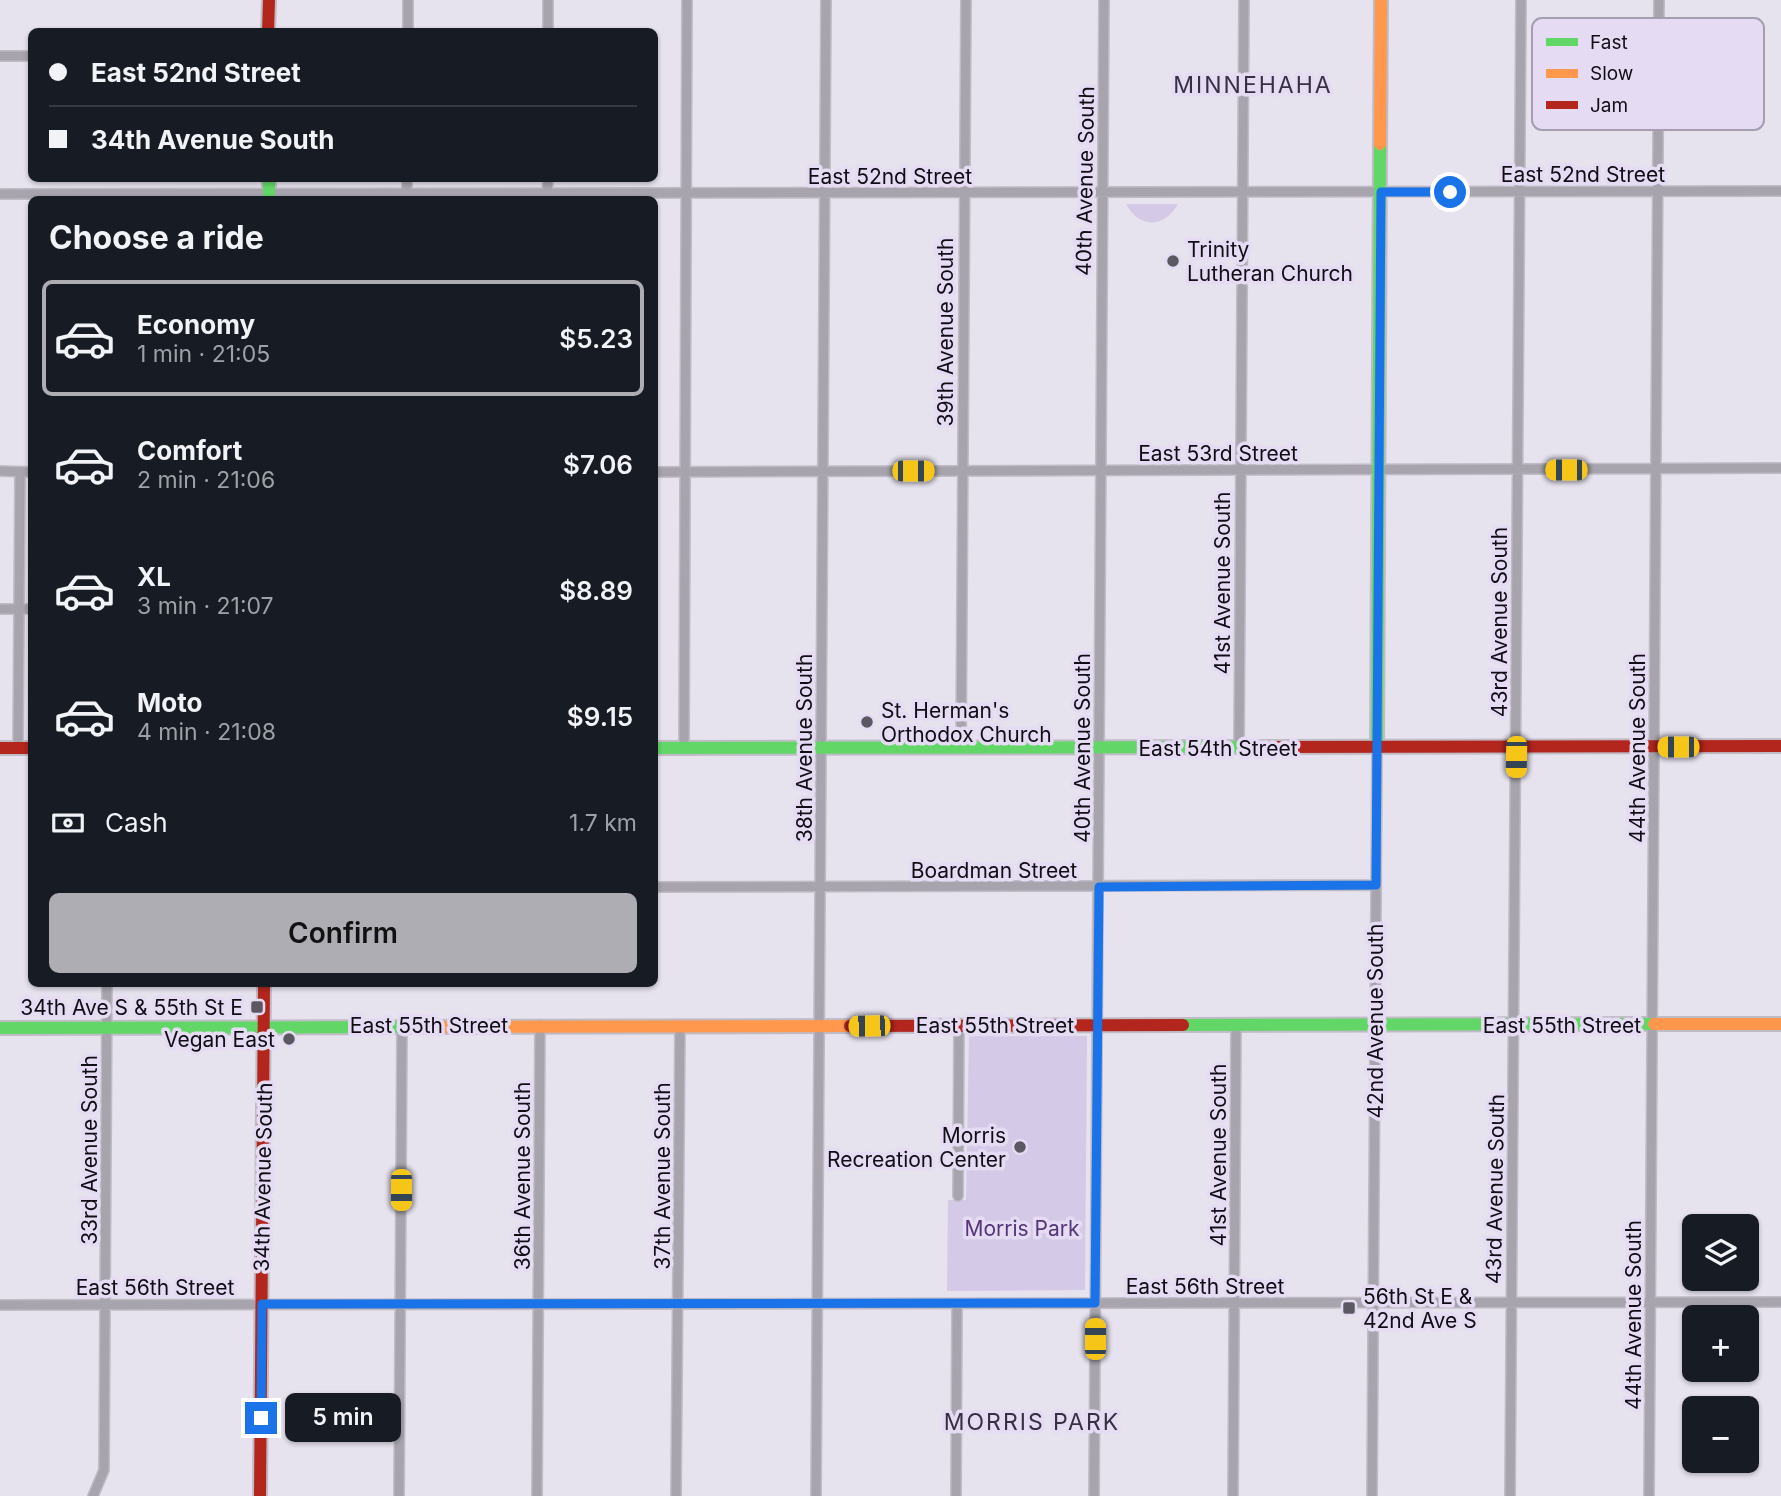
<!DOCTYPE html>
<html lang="en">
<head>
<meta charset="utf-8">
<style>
	:root { --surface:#171b24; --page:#20242c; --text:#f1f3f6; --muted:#9ea1a6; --line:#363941; --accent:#aeadb3 }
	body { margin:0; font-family:Inter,sans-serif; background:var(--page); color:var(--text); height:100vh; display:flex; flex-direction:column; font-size:26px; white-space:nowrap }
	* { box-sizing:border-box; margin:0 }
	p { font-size:23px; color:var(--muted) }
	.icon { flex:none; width:38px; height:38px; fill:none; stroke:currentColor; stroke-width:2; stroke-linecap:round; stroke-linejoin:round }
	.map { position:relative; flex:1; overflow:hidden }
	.panel { position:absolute; left:28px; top:196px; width:630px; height:791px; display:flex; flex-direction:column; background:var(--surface); border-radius:10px; box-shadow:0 2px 5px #0004 }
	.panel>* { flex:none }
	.banner { position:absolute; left:28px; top:28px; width:630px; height:154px; border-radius:10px; box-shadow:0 2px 5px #0004; display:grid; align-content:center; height:154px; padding:0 21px; background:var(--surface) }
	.buttons { position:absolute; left:1682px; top:1214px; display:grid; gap:14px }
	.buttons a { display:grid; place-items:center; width:77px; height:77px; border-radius:10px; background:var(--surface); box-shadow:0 2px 5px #0004; font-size:35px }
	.end { position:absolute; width:32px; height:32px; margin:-16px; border:9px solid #1a73e8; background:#fff; box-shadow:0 0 0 4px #fff }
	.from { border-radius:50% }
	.bubble { position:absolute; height:49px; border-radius:10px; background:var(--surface); box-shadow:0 2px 5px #0004; font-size:23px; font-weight:600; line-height:49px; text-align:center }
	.car { position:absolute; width:21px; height:42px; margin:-21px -10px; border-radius:9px; box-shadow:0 0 5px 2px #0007; background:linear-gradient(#f5c518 24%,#345 0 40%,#f5c518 0 76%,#345 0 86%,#f5c518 0) }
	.banner b { display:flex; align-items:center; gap:24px; height:66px; font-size:26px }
	.banner b+b { border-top:2px solid var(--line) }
	.banner i { width:18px; height:18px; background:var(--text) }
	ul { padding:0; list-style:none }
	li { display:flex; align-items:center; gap:21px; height:116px; margin:0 14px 10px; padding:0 7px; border:4px solid transparent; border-radius:10px }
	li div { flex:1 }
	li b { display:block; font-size:26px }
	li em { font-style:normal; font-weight:600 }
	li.on { border-color:var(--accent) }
	li>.icon { width:63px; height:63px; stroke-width:1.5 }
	h2 { padding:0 21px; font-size:32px; line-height:84px }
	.pay { display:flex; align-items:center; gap:18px; height:77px; padding:0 21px; font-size:26px }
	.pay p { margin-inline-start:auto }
	.primary-button { display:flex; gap:14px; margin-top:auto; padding:14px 21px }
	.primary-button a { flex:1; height:80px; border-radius:10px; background:var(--accent); color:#111; font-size:28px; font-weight:600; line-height:80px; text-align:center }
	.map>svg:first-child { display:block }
	.green { fill:#d4c9e6 }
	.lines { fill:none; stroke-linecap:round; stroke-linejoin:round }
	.street-casing { stroke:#c0bcc6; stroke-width:12 }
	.fast-casing { stroke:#c0bcc6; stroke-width:16 }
	.slow-casing { stroke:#c0bcc6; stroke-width:16 }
	.jam-casing { stroke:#c0bcc6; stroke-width:16 }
	.street { stroke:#a7a4ad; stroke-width:9 }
	.fast { stroke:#63d668; stroke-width:12 }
	.slow { stroke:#ff974d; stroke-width:12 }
	.jam { stroke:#b3261e; stroke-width:12 }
	.route { stroke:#1a73e8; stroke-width:9 }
	.poi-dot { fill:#5b5861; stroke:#e5dcf4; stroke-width:2.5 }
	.labels { text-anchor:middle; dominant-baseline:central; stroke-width:7; stroke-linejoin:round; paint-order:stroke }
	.street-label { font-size:21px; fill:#100d15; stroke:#e5dcf4 }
	.poi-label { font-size:21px; fill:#100d15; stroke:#e5dcf4; text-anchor:start }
	.park-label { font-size:21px; fill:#533578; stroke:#e5dcf4 }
	.neighbourhood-label { font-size:23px; letter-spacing:2px; fill:#372f42; stroke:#e5dcf4 }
	.key { fill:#e5dcf4; stroke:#a59eb1; stroke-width:2 }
	.key-label { font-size:19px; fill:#100d15 }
</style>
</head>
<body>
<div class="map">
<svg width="1781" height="1496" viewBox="0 0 1781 1496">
	<rect width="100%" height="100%" fill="#e6e2ee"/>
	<path class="green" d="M1126,204H1178C1164,229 1139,228 1126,204Z
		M969,1036H1087L1085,1290L947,1291L948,1200H966Z"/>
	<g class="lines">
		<g class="street-casing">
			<path id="street" d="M408,32V0
				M548,32V0
				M0,56H32
				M0,194L1781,191
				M407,198V178
				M547,198L548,178
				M0,471L32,472
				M654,472L1781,468
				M0,609H32
				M1239,747L1244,0
				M18,748L20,472
				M684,748L687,0
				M961,748L966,0
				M654,887L1376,885
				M958,1196L959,1025
				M0,1305L1781,1302
				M93,1496L104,1470L107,984
				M399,1496L402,1025
				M537,1496L540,1025
				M676,1496L680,1025
				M816,1496L826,0
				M956,1496L957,1304
				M1094,1496L1104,0
				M1233,1496L1236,1025
				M1372,1496L1377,747
				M1510,1496L1521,0
				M1649,1496L1659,0"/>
		</g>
		<g class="fast-casing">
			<path id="fast" d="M269,178V200
				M1377,747L1380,144
				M654,748L1246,747
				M1183,1025L1654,1024
				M0,1028L416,1027"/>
		</g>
		<g class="slow-casing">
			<path id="slow" d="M1380,144L1381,0
				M1654,1024H1781
				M416,1027L850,1026"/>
		</g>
		<g class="jam-casing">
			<path id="jam" d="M268,32L269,0
				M1246,747L1781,746
				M0,748H32
				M850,1026L1183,1025
				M260,1496L264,984"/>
		</g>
		<use href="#street" class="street"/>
		<use href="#fast" class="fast"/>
		<use href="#slow" class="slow"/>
		<use href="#jam" class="jam"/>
	</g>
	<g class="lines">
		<path class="route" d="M261,1418L262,1304L1095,1303L1099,887L1376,885L1381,192H1450"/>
	</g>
	<g class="poi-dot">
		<circle cx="1173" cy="261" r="7"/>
		<circle cx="867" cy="722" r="7"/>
		<rect x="250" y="1000" width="14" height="14" rx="3.5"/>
		<circle cx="289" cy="1039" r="7"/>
		<circle cx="1020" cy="1147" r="7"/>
		<rect x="1342" y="1301" width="14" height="14" rx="3.5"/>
	</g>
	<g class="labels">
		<g class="street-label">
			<text x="1583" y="174">East 52nd Street</text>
			<text x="890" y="176">East 52nd Street</text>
			<text transform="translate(1085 181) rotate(-89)">40th Avenue South</text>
			<text transform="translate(945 332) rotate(-90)">39th Avenue South</text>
			<text x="1218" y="453">East 53rd Street</text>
			<text transform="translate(1222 583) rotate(-90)">41st Avenue South</text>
			<text transform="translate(1499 622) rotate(-90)">43rd Avenue South</text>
			<text transform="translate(804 748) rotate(-90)">38th Avenue South</text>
			<text transform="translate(1082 748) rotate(-90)">40th Avenue South</text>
			<text x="1218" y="748">East 54th Street</text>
			<text transform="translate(1637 748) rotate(-90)">44th Avenue South</text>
			<text x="994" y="870">Boardman Street</text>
			<text transform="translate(1375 1021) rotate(-90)">42nd Avenue South</text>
			<text x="429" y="1025">East 55th Street</text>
			<text x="995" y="1025">East 55th Street</text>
			<text x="1562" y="1025">East 55th Street</text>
			<text transform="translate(89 1150) rotate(-90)">33rd Avenue South</text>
			<text transform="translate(1218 1155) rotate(-90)">41st Avenue South</text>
			<text transform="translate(522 1176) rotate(-90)">36th Avenue South</text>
			<text transform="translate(662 1176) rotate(-90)">37th Avenue South</text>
			<text transform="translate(263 1177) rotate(-89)">34th Avenue South</text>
			<text transform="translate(1495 1189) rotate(-89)">43rd Avenue South</text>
			<text x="1205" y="1286">East 56th Street</text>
			<text x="155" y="1287">East 56th Street</text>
			<text transform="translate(1633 1315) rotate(-90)">44th Avenue South</text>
		</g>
		<g class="poi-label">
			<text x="1187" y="249">Trinity<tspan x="1187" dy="24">Lutheran Church</tspan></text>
			<text x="881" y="710">St. Herman's<tspan x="881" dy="24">Orthodox Church</tspan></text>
			<text x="243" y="1007" text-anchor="end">34th Ave S &amp; 55th St E</text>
			<text x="275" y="1039" text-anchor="end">Vegan East</text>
			<text x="1006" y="1135" text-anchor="end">Morris<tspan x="1006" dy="24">Recreation Center</tspan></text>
			<text x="1363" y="1296">56th St E &amp;<tspan x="1363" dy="24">42nd Ave S</tspan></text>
		</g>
		<g class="park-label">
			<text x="1022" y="1228">Morris Park</text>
		</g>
		<g class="neighbourhood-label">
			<text x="1253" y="85">MINNEHAHA</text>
			<text x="1032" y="1422">MORRIS PARK</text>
		</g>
	</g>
	<rect x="1532" y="18" width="232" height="112" rx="10" class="key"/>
	<rect x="1546" y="38" width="32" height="8" fill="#63d668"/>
	<rect x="1546" y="69" width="32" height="9" fill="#ff974d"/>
	<rect x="1546" y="101" width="32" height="8" fill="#b3261e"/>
	<g class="key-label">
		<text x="1590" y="49">Fast</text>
		<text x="1590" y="80">Slow</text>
		<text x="1590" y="112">Jam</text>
	</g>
</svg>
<div class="buttons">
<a><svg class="icon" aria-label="layers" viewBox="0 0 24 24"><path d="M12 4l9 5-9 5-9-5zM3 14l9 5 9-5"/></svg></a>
<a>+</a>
<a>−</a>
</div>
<i class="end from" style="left:1450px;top:192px"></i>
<i class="end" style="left:261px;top:1418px"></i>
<div class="bubble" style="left:285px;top:1393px;width:116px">5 min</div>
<i class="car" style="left:1566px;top:470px;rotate:270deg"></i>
<i class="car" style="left:913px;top:471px;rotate:90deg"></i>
<i class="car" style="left:1678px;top:747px;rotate:270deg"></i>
<i class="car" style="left:1516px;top:757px;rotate:181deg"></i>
<i class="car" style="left:869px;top:1026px;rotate:269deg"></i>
<i class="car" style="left:401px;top:1190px;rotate:180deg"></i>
<i class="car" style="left:1095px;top:1339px;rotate:0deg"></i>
<div class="banner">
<b><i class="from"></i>East 52nd Street</b>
<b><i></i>34th Avenue South</b>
</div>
<section class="panel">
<h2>Choose a ride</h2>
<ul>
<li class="on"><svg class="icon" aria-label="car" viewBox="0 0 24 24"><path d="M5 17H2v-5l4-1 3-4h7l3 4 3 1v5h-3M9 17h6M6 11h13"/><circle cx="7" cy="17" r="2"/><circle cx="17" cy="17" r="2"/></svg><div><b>Economy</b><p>1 min · 21:05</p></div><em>$5.23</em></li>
<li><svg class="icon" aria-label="car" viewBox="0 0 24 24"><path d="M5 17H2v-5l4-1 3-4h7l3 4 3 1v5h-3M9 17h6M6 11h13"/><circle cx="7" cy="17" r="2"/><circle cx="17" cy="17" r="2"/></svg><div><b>Comfort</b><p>2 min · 21:06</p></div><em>$7.06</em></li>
<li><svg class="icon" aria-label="car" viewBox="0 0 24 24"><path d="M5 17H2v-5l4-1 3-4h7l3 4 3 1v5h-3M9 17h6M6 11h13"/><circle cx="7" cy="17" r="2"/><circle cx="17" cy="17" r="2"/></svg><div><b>XL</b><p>3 min · 21:07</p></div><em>$8.89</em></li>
<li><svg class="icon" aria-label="car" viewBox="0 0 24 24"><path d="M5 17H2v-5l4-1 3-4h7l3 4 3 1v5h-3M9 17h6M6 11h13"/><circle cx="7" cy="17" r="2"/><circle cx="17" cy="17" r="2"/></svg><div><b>Moto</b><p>4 min · 21:08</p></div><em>$9.15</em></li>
</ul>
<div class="pay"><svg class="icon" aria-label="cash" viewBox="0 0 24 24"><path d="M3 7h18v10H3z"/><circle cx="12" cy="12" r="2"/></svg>Cash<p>1.7 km</p></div>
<div class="primary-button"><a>Confirm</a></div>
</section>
</div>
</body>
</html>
